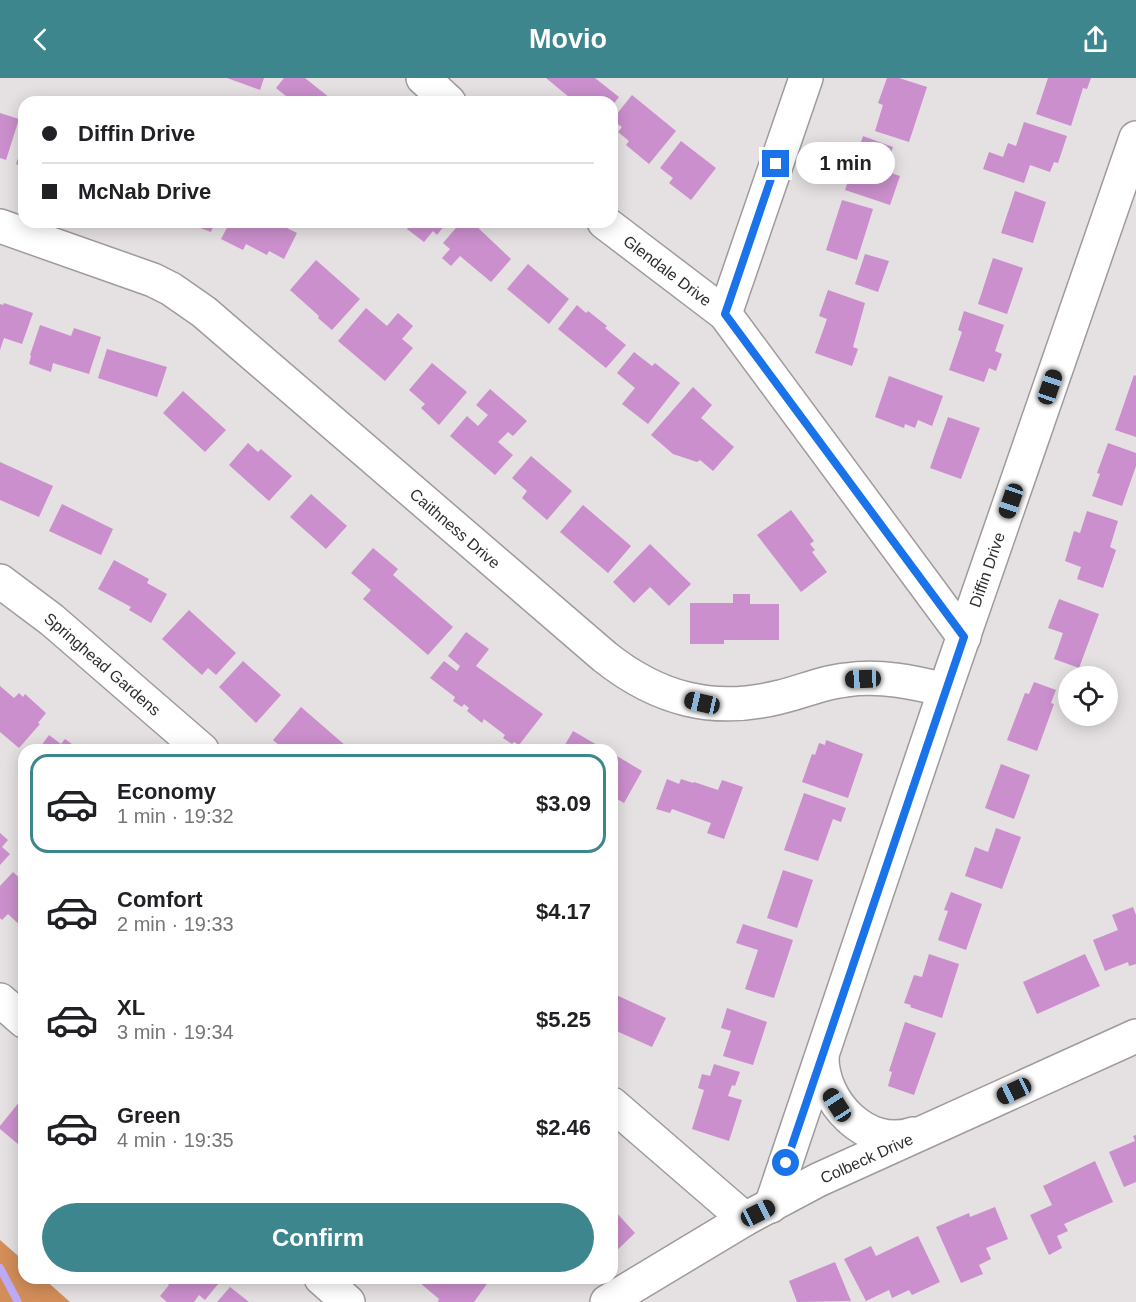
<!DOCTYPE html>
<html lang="en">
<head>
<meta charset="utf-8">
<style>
	:root { --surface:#fff; --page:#f2f2f2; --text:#202124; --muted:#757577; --line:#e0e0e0; --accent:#3e868d }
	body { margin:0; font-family:Helvetica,sans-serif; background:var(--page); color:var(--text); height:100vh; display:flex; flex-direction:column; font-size:22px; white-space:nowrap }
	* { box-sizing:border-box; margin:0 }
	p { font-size:20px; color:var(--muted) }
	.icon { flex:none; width:33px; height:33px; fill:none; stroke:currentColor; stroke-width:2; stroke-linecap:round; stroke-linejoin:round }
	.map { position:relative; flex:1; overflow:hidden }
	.details { position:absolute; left:18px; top:666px; width:600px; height:540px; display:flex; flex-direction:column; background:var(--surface); border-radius:18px; box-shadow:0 3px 15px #0003 }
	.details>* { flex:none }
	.hud { position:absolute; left:18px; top:18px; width:600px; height:132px; border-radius:18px; box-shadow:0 3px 15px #0003; display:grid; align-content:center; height:132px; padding:0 24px; background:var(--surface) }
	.buttons { position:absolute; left:1058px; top:588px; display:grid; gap:12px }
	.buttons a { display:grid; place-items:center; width:60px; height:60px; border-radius:50%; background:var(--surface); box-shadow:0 3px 15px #0003; font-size:30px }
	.end { position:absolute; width:27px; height:27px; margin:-14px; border:8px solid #1a73e8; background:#fff; box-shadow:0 0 0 3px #fff }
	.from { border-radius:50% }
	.bubble { position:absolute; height:42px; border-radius:21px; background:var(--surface); box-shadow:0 3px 15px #0003; font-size:20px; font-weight:600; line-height:42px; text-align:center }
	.car { position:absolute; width:18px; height:36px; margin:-18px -9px; border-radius:8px; box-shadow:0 0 4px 2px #0007; background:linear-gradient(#222 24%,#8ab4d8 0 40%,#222 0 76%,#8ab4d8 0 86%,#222 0) }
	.hud b { display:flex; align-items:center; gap:21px; height:57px; font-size:22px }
	.hud b+b { border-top:2px solid var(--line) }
	.hud i { width:15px; height:15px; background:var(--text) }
	ul { padding:10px 0 0; list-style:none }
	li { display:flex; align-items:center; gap:18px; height:99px; margin:0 12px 9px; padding:0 12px; border:3px solid transparent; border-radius:18px }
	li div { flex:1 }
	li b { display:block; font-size:22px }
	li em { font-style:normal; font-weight:600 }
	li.on { border-color:var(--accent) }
	li>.icon { width:54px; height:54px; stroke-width:1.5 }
	.primary-button { display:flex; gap:12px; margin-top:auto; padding:12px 24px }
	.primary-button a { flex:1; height:69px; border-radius:36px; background:var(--accent); color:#fff; font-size:24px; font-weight:600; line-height:69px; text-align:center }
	header { display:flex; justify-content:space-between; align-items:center; height:78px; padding:0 24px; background:var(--accent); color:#fff; font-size:27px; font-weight:600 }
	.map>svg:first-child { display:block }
	.forest { fill:#d28d59 }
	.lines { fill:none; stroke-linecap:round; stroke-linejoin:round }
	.stream { stroke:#bdaaf6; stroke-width:8 }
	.building { fill:#ca8fcc }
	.minor-casing { stroke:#9f9a9b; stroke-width:36 }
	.minor { stroke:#fff; stroke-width:33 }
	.route { stroke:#1a73e8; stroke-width:8 }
	.labels { text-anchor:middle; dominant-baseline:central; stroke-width:6; stroke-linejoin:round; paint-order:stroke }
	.street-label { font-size:16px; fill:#2f2d2d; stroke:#fff }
</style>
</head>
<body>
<header><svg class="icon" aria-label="back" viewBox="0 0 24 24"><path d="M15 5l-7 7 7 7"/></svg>Movio<svg class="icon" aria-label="share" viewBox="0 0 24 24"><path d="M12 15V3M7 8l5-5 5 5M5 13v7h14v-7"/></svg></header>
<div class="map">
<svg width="1136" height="1224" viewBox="0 0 1136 1224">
	<rect width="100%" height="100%" fill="#e5e0e1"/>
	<path class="forest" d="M0,1162L24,1183V1200H43L70,1224H0Z"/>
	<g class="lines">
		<path class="stream" d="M0,1190L18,1224"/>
	</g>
	<path class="building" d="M227,0H264L260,12Z
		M284,0H305L335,24H281L286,18L276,10Z
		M546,0H595L619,19L612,28V24H575Z
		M887,0H899L927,9L909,64L875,53L883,27L878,25Z
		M1048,0H1091L1087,11L1083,10L1071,48L1036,36Z
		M632,17L676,53L649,86L626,67L629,63L618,54L622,49L612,42Z
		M0,35L19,41L6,82L0,80Z
		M1024,44L1067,58L1058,85L1054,84L1050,94L1030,87L1024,105L983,91L989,74L1003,79L1008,65L1016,68Z
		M863,58L893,69L885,93L900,98L890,127L845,112Z
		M681,63L716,90L691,122L669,105L673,100L660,90Z
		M24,64V89L16,86Z
		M1015,113L1046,124L1033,165L1001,155Z
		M842,122L873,131L857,182L826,172Z
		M184,144H215L211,154Z
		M230,144H275L297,155L284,181L269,173L267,177L246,166L243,172L221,161Z
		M413,144H447L437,157L433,153L424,164L407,151Z
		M461,144H467L472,148L474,146L511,181L491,204L460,178L451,188L442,180L450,171L443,165Z
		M865,176L889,183L878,214L855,206Z
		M993,180L1023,190L1007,236L978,226Z
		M316,182L360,221L332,252L318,240L319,238L290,212Z
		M528,186L569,221L549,246L507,211Z
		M828,212L865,225L853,269L858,271L852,288L815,275L827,241L819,238Z
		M4,225L33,235L22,266L4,260L0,272V226L3,227Z
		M577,227L586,235L588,233L607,248L605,250L626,267L606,290L558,251Z
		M366,230L387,248L398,235L413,248L402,261L413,270L385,303L338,263Z
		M964,233L1004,247L995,273L1002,276L996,293L989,290L984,304L949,292L962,254L958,252Z
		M40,247L71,258L74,250L101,259L89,296L53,285L51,294L29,286L31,278L30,277Z
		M107,271L167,289L157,319L98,300Z
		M634,274L652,288L655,285L680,305L648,346L622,326L635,310L617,295Z
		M432,285L467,314L439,347L421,330L425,326L409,312Z
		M1134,297L1136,298V359L1115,352Z
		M889,298L943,318L932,348L918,342L915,350L905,346L904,350L875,339Z
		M693,309L712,327L701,340L734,369L713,393L700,382L697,384L673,376L651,357Z
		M490,311L527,343L513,358L508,354L498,364L513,377L495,397L450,358L467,338L478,348L488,337L476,327Z
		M183,313L226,352L205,374L163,335Z
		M948,339L980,350L961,401L930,390Z
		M248,365L258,374L261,371L292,398L269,423L229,387Z
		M1108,365L1136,375V388L1122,428L1092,418L1100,396L1097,395Z
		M531,378L572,413L547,442L522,420L527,413L512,400Z
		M0,384L53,408L39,439L0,422Z
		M311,416L347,448L326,471L290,439Z
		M62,426L113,451L101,477L49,453Z
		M583,427L631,468L608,495L560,454Z
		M791,432L814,463L810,466L815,472L812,474L827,494L801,514L757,457Z
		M1087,433L1118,443L1110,469L1116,472L1103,510L1077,501L1081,489L1065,483L1074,453L1080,455Z
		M650,466L691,506L669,528L650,509L634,525L613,504Z
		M373,470L398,491L393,497L453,549L428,577L363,521L371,512L351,495Z
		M114,482L149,501L147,505L167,516L151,545L129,532L131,529L98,511Z
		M733,516H750V526H779V562H724V566H690V525H733Z
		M1059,521L1099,536L1079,590L1054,581L1063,555L1048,550Z
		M189,532L236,575L216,597L208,590L202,597L162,561Z
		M466,554L489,571L476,588L543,636L519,667L514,664L512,666L503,660L505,657L484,641L482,645L467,633L469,630L464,626L462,629L453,623L455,619L430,600L444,583L457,593L460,588L448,578Z
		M243,583L281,617L256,645L219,609Z
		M1034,604L1056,612L1051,625L1054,626L1037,673L1007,662L1025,615L1029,616Z
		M0,608L14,620L19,615L23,619L25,616L46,635L38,645L40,646L19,670L0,654Z
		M301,629L346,668L343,672H285L273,662Z
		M573,653L606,672H562Z
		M49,657L61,666L65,661L80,672H38Z
		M826,662L863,676L848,720L802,704L812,676L815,677L819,665L825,667Z
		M612,675L642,693L624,725L612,718Z
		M1001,686L1030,697L1014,741L985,730Z
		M667,701L679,706L681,701L693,705L694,704L718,712L722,702L743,709L724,761L707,755L711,745L672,731L670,735L656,731Z
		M804,715L846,730L841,744L833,741L818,783L784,772Z
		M996,750L1021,759L1002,811L965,798L975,769L988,774Z
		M0,755L8,762L2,769L10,776L0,787Z
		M783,792L813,802L797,850L767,840Z
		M13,794L24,804V851L8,836L2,842L0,840V808Z
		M951,814L982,826L966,872L938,862L948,833L944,832Z
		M1133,829L1136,837V886L1129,888L1128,884L1105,893L1093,862L1118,852L1112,837Z
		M743,846L793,862L774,920L745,911L758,872L736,865Z
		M929,876L959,886L942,940L910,929L911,927L904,925L914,897L922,899Z
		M1085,876L1100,908L1037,936L1023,904Z
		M612,915L666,940L652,969L612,951Z
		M727,930L767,944L753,987L723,978L731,953L721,950Z
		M905,944L936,955L914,1017L888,1008L892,994L889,993Z
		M714,986L740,994L735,1008L732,1007L728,1018L742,1022L729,1063L692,1051L704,1012L698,1010L702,996L710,998Z
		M20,1023L24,1026V1071L0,1051V1048Z
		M1136,1057V1104L1124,1109L1109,1074L1135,1063L1133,1058Z
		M1095,1083L1113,1124L1064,1146L1068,1153L1057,1158L1062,1170L1049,1177L1030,1137L1052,1127L1043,1108Z
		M995,1129L1008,1161L986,1170L991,1181L979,1187L983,1196L961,1205L936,1149L969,1135L970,1139Z
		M614,1132L635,1155L612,1177V1134Z
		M918,1158L940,1204L912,1217L909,1212L892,1220L889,1212L866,1223L844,1181L871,1168L876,1178Z
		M835,1184L851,1223L797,1224L789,1203Z
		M160,1200H223L205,1222L199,1217L194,1224H167L160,1218L169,1207Z
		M424,1200H485L489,1203L474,1224H439L438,1223L439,1221L420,1205Z
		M230,1209L249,1224H217Z"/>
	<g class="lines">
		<g class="minor-casing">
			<g id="minor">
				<path d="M423,0L449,24"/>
				<path id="s1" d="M604,144L725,236L964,559"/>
				<path id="s2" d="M0,148L153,202L171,211L204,234L605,579C658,621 713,636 780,619C802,614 823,604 846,602C880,597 913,604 945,612"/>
				<path d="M725,236L806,0"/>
				<path id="s3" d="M0,503L52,542L202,672"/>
				<path d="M0,922L24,943"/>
				<path d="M822,978C821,1023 866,1072 913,1056"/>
				<path d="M612,1026L745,1141"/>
				<path id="s4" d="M771,1128L945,612L1136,60"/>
				<path d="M321,1200L348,1224"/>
				<path id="s5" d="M607,1224L745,1141L818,1102L1136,958"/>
			</g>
		</g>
		<use href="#minor" class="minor"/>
	</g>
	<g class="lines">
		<path class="route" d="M776,86L725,236L964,559L786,1085"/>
	</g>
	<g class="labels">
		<g class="street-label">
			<text stroke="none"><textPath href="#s1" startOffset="80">Glendale Drive</textPath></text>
			<text stroke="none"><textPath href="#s2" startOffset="554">Caithness Drive</textPath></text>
			<text stroke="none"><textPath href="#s4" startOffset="672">Diffin Drive</textPath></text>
			<text stroke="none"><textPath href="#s3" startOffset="132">Springhead Gardens</textPath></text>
			<text stroke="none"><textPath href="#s5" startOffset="297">Colbeck Drive</textPath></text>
		</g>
	</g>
</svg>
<div class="buttons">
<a><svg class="icon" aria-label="locate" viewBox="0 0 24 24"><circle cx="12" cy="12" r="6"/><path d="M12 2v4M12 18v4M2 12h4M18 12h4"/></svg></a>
</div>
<i class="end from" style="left:786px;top:1085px"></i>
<i class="end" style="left:776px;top:86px"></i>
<div class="bubble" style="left:796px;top:64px;width:99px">1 min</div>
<i class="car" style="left:1050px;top:309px;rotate:19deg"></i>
<i class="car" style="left:1011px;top:423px;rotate:199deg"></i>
<i class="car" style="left:863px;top:601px;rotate:268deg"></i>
<i class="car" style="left:702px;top:625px;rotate:283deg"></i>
<i class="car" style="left:1014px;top:1013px;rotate:245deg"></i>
<i class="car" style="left:837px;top:1027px;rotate:327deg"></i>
<i class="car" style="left:758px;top:1135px;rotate:63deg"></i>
<div class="hud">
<b><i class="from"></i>Diffin Drive</b>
<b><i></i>McNab Drive</b>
</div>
<section class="details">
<ul>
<li class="on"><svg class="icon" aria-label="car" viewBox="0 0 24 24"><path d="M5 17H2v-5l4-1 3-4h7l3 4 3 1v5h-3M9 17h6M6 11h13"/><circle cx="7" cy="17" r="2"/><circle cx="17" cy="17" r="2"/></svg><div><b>Economy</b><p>1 min · 19:32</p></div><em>$3.09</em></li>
<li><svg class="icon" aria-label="car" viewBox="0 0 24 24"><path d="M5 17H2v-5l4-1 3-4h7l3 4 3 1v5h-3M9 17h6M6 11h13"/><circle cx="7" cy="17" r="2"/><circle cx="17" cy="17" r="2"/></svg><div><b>Comfort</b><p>2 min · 19:33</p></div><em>$4.17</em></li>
<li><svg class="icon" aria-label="car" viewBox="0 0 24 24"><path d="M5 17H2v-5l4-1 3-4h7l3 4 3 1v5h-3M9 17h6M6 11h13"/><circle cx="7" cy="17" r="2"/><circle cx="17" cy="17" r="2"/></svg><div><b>XL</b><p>3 min · 19:34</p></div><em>$5.25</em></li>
<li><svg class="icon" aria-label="car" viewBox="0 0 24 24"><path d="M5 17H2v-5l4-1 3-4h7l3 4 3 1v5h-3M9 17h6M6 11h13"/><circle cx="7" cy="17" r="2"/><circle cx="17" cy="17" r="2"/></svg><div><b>Green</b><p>4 min · 19:35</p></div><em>$2.46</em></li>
</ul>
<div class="primary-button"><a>Confirm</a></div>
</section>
</div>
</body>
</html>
